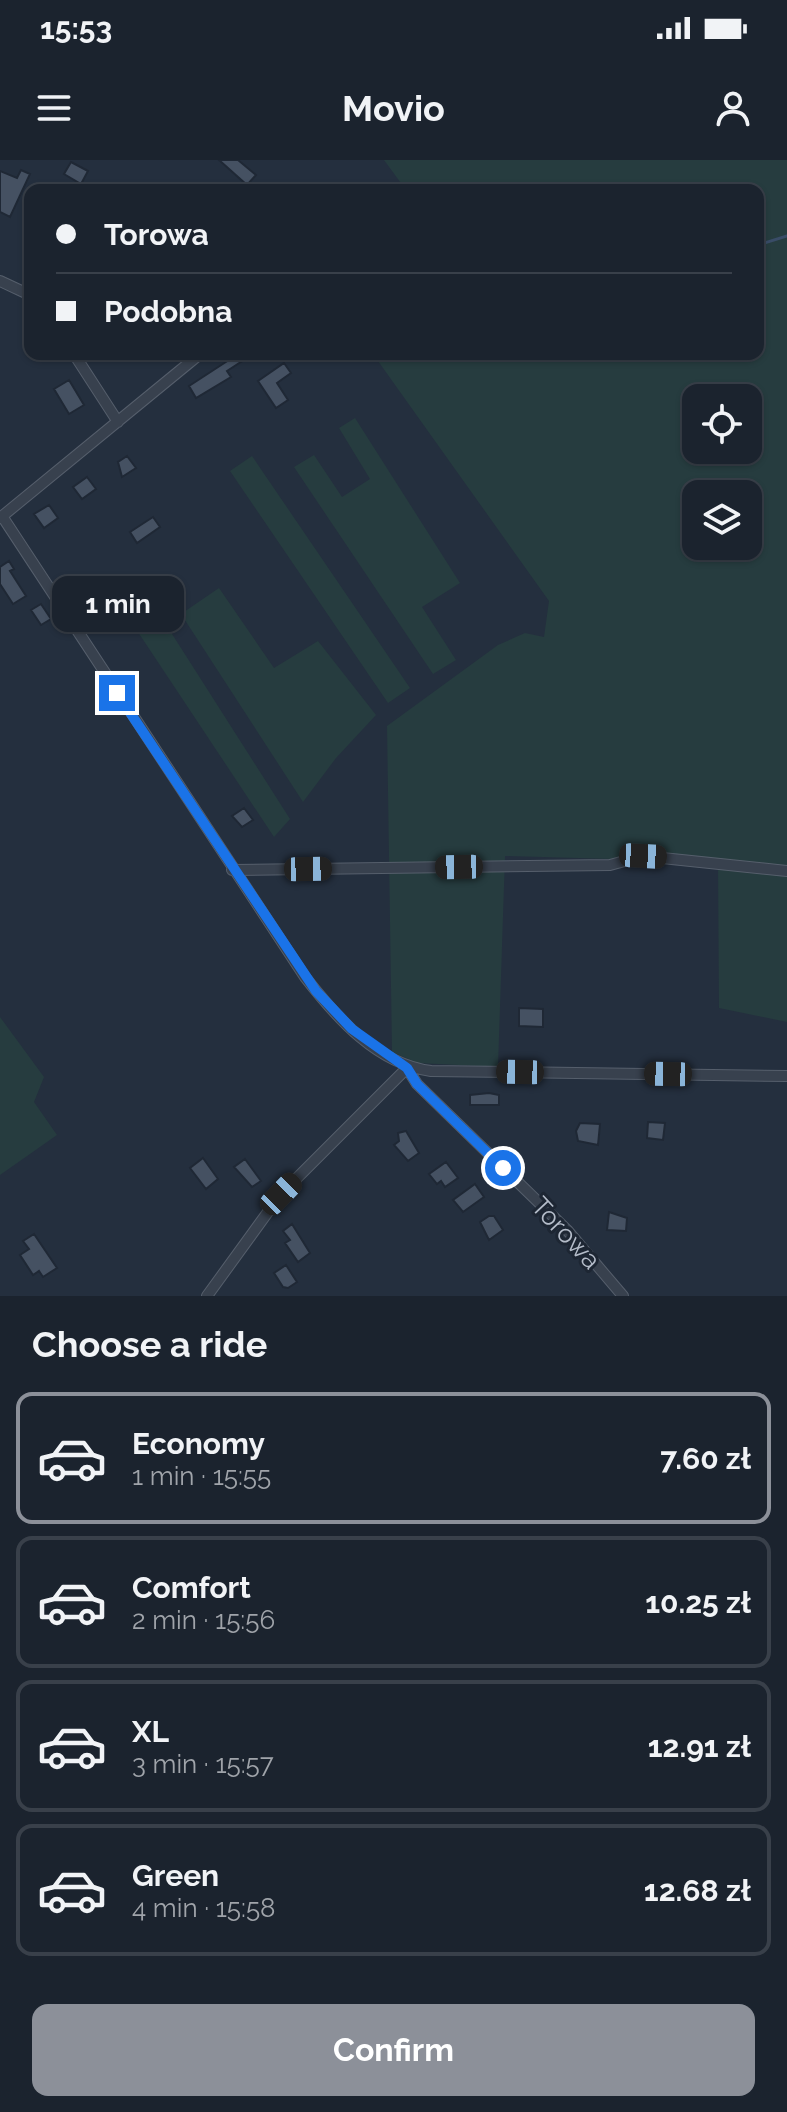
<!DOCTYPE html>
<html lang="en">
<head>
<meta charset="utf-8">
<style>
	:root { --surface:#1b232e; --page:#242b36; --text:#f1f3f6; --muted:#a0a4aa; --line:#39404a; --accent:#8c9099 }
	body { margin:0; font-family:Raleway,sans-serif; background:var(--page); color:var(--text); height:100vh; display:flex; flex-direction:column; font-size:30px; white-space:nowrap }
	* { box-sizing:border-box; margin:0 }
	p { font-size:26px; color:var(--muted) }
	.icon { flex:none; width:44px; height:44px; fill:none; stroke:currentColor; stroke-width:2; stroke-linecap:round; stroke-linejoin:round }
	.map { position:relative; height:1136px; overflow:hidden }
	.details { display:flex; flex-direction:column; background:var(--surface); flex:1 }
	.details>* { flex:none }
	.banner { position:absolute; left:24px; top:24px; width:740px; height:176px; border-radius:16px; box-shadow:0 2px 6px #0004,0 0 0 2px var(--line); display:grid; align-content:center; height:176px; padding:0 32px; background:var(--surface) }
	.tools { position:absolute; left:682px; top:224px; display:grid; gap:16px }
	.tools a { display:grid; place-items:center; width:80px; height:80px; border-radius:16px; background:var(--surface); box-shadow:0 2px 6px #0004,0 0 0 2px var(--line); font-size:40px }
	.end { position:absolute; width:36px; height:36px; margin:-18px; border:10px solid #1a73e8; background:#fff; box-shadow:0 0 0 4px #fff }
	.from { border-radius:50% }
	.bubble { position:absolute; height:56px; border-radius:16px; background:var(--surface); box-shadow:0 2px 6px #0004,0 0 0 2px var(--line); font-size:26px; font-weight:700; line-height:56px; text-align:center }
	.car { position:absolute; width:24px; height:48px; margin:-24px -12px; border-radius:10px; box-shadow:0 0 6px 2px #0007; background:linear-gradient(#222 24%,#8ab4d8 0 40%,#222 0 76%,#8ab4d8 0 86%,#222 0) }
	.banner b { display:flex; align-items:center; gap:28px; height:76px; font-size:30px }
	.banner b+b { border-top:2px solid var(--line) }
	.banner i { width:20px; height:20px; background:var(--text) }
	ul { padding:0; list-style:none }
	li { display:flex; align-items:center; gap:24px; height:132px; margin:0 16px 12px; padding:0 16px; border:4px solid var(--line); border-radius:16px }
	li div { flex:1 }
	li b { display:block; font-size:30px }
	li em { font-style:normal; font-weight:700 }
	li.selected { border-color:var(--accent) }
	li>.icon { width:72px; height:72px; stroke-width:1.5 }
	h2 { padding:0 32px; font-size:36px; line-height:96px }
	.cta { display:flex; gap:16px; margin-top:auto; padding:16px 32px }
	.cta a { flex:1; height:92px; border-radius:16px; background:var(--accent); color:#fff; font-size:32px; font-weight:700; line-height:92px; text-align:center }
	.status { display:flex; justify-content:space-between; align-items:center; height:56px; padding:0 40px; background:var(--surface); direction:ltr }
	.status svg { height:22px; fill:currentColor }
	header { display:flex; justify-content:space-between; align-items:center; height:104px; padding:0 32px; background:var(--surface); font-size:36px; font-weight:700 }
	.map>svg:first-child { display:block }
	.green { fill:#263c3f; fill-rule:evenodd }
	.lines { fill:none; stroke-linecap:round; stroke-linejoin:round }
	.stream { stroke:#394c67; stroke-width:3 }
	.building { fill:#455162; stroke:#1f2835; stroke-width:2 }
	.street-casing { stroke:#565f6c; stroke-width:12 }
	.street { stroke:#38414e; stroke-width:10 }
	.route { stroke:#1a73e8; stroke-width:10 }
	.labels { text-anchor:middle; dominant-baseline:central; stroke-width:6; stroke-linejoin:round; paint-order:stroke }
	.street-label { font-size:26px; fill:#b4bcc9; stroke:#1d2633 }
</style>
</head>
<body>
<div class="status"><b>15:53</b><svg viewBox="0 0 49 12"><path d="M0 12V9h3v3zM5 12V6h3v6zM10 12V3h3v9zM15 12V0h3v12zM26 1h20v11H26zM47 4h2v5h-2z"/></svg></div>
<header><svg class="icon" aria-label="menu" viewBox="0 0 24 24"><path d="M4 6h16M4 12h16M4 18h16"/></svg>Movio<svg class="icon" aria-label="person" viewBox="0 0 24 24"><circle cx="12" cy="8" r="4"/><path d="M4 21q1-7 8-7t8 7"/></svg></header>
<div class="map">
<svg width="787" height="1136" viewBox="0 0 787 1136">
	<rect width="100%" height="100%" fill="#242f3e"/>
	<path class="green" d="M384,0H787V862L719,848L718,702L505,696L498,907L418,903L392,892L387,566L498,485L525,473L544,477L549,441L373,194H758V30H406ZM696,238H748V290H696ZM696,334H748V386H696Z
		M355,258L460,423L422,447L456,500L433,514L294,307L314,295L342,337L370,319L339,268Z
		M252,296L410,528L388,543L230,311Z
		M219,428L274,508L318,481L376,555L336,598L303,642L181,454Z
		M151,441L290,659L274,677L124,451Z
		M0,857L44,917L34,942L57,975L0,1015Z"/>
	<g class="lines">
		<path class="stream" d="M758,85L787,76"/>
	</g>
	<path class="building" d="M219,0H238L256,15L247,25Z
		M71,2L88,11L81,24L64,14Z
		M21,10L30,14L10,57L0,52V11L17,18Z
		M230,194H253L227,211L231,217L196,238L189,226L232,198Z
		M284,203L291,213L277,223L288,240L276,248L258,221Z
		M69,220L84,245L69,254L54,229Z
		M127,296L136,308L122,317L118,302Z
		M87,317L96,329L82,339L73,327Z
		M49,345L58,358L44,368L34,354Z
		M153,357L160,367L137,383L130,372Z
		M9,401L14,409L10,411L26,436L13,444L0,424V407Z
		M41,444L51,459L41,465L31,450Z
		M244,648L253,660L242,667L232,656Z
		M519,848L543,849V867L519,866Z
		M489,933L499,935V945H470V935Z
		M648,962L665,963L663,980L647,978Z
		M580,963L600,964L598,985L578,981L576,971Z
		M406,971L419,993L408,1001L394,985L399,981L398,973Z
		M203,998L218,1019L206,1029L190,1008Z
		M245,999L261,1021L252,1027L234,1007Z
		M446,1002L458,1018L445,1027L441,1021L437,1024L429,1014Z
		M475,1024L484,1037L463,1052L453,1040Z
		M609,1052L627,1058L626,1071L607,1070Z
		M489,1056H494L503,1070L489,1080L480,1062Z
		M292,1064L310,1093L298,1102L285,1083L290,1080L283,1071Z
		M34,1074L57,1108L43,1117L39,1111L33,1115L20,1095L29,1089L23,1081Z
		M286,1105L297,1122L288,1128L283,1127L274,1113Z"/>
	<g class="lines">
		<g class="street-casing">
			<path id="street" d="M0,121L30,135
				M74,194L118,262
				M2,356L305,817C337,858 377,904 431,911L787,916
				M0,358L200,194
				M232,710L610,705L643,696L787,711
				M407,908L417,924L567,1070L623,1136
				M207,1136L281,1034L407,908"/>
		</g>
		<use href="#street" class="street"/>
	</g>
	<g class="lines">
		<path class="route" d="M117,533L316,831L352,869L407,908L417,924L503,1008"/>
	</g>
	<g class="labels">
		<g class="street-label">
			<text transform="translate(566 1073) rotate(47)">Torowa</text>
		</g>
	</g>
</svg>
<div class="tools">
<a><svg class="icon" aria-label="locate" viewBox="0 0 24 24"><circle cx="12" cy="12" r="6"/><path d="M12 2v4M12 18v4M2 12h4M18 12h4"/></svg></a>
<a><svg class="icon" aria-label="layers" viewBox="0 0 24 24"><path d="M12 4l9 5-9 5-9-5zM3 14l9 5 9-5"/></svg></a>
</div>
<i class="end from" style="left:503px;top:1008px"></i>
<i class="end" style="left:117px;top:533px"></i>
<div class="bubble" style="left:52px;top:416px;width:132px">1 min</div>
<i class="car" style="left:643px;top:696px;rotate:93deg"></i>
<i class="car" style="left:459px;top:707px;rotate:269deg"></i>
<i class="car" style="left:308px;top:709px;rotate:89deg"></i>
<i class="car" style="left:520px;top:912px;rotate:271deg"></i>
<i class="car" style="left:668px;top:914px;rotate:271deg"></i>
<i class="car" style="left:281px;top:1034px;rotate:44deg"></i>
<div class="banner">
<b><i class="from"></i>Torowa</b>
<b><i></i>Podobna</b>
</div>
</div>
<section class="details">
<h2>Choose a ride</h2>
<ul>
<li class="selected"><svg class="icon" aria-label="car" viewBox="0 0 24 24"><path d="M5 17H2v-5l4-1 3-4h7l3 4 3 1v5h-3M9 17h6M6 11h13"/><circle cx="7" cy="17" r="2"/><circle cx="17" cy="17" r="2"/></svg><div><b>Economy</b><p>1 min · 15:55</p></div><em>7.60 zł</em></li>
<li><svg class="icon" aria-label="car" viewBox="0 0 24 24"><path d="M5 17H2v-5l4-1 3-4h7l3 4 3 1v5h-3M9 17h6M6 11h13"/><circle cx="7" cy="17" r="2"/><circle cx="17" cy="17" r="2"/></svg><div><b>Comfort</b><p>2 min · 15:56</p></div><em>10.25 zł</em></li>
<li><svg class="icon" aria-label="car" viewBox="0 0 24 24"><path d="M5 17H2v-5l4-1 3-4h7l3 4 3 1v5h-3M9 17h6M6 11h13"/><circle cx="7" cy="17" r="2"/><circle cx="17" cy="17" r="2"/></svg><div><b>XL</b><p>3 min · 15:57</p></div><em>12.91 zł</em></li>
<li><svg class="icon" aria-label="car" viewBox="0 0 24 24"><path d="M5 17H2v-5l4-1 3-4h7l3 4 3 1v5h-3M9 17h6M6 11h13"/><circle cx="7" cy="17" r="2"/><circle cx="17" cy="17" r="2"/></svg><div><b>Green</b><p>4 min · 15:58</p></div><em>12.68 zł</em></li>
</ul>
<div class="cta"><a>Confirm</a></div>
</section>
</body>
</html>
